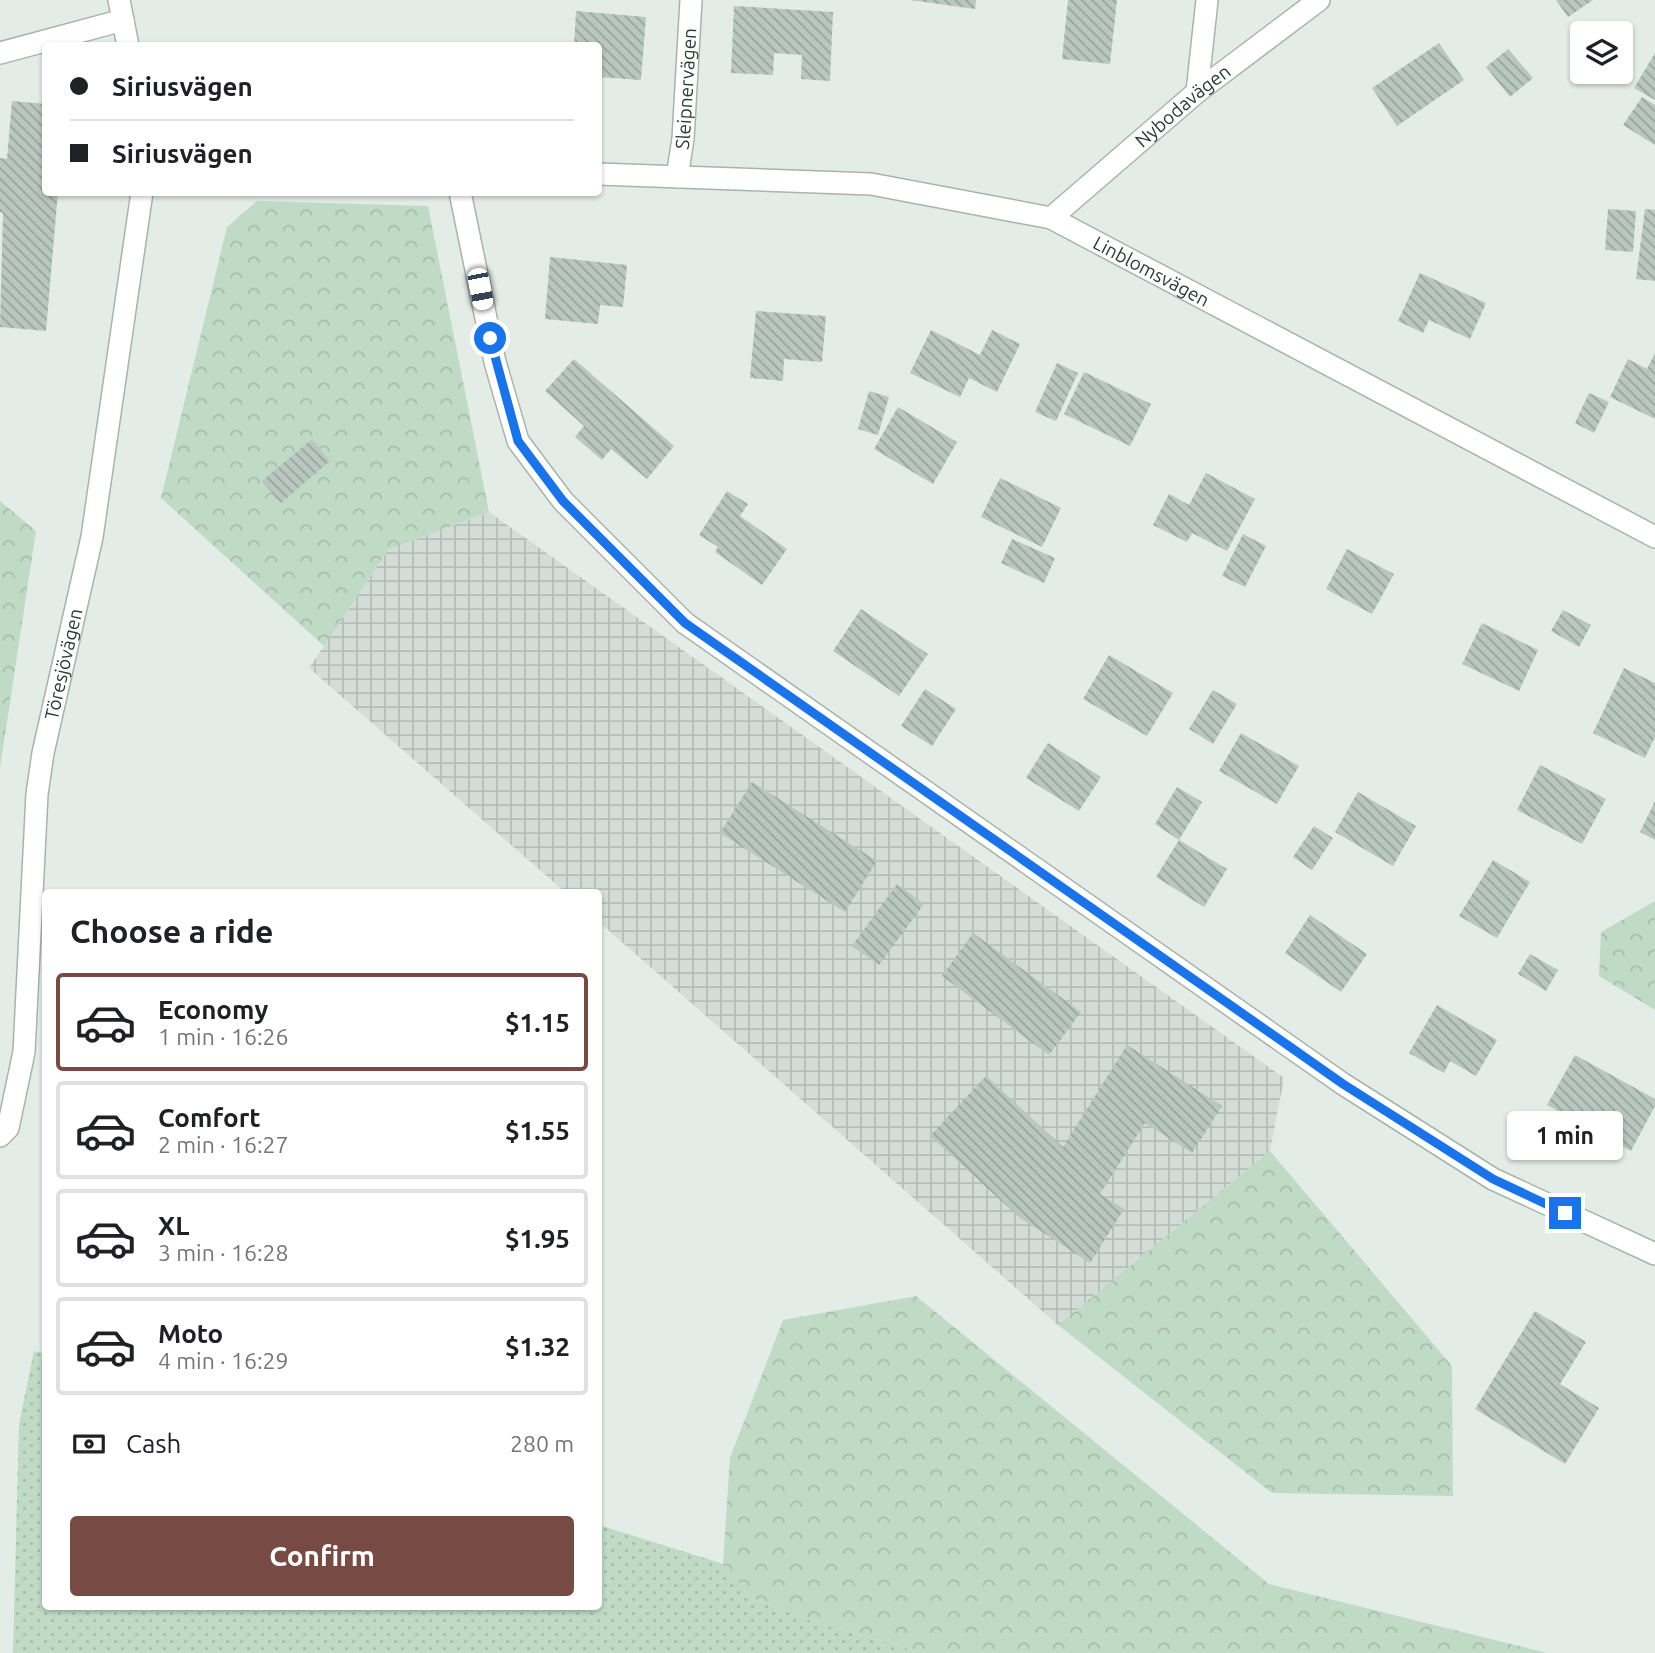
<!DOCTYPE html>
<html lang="en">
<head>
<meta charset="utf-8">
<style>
	:root { --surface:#fff; --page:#f2f2f2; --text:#202124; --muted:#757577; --line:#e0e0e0; --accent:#774b44 }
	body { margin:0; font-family:Ubuntu,sans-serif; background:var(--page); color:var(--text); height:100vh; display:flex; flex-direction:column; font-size:26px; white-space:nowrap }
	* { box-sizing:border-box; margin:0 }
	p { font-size:23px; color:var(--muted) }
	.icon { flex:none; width:38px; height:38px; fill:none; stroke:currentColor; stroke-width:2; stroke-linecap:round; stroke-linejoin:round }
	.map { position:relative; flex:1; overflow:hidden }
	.sheet { position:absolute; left:42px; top:889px; width:560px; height:721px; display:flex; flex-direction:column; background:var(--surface); border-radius:7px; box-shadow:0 2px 5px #0004 }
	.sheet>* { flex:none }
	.top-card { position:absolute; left:42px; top:42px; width:560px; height:154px; border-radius:7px; box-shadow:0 2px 5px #0004; display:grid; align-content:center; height:154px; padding:0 28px; background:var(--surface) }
	.buttons { position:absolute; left:1570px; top:21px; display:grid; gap:14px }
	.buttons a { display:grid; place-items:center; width:63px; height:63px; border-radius:7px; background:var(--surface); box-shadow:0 2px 5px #0004; font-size:35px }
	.end { position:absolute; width:32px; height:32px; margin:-16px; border:9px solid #1a73e8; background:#fff; box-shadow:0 0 0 4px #fff }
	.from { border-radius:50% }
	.bubble { position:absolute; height:49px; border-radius:7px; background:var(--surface); box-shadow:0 2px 5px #0004; font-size:23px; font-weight:600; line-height:49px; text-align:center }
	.car { position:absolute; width:21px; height:42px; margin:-21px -10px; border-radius:9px; box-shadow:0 0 5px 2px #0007; background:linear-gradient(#fff 24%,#345 0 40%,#fff 0 76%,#345 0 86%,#fff 0) }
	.top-card b { display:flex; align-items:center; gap:24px; height:66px; font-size:26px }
	.top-card b+b { border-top:2px solid var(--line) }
	.top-card i { width:18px; height:18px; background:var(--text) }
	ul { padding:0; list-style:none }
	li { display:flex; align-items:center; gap:21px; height:98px; margin:0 14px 10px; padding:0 14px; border:4px solid var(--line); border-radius:7px }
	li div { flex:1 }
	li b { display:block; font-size:26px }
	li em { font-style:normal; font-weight:600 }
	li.on { border-color:var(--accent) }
	li>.icon { width:63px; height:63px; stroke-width:1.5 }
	h2 { padding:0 28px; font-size:32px; line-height:84px }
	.pay { display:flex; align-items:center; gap:18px; height:77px; padding:0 28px; font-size:26px }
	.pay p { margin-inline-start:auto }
	.action { display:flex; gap:14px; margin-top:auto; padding:14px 28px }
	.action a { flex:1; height:80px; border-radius:7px; background:var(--accent); color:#fff; font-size:28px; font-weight:600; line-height:80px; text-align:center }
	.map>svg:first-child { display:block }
	.industrial { fill:url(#industrial-grid) }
	.grass { fill:url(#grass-dots) }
	.forest { fill:url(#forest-crowns) }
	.building { fill:url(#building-back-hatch) }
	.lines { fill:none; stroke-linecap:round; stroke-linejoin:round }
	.lane-casing { stroke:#a7b4ae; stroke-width:24 }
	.street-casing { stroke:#a7b4ae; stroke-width:24 }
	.lane { stroke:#fff; stroke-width:21 }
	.street { stroke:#fff; stroke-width:21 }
	.route { stroke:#1a73e8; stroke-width:9 }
	.labels { text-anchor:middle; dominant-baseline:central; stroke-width:7; stroke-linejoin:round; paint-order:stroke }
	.street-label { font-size:19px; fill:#263c34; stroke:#f5f9f6 }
</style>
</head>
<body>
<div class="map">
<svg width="1655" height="1653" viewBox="0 0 1655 1653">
	<defs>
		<pattern id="industrial-grid" width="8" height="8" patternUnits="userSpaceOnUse" patternTransform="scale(1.75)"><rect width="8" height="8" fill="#d3dcd7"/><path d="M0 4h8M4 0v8" fill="none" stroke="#b5beb9"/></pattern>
		<pattern id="grass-dots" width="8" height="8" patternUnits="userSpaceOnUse" patternTransform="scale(1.75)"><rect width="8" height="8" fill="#c0dbc5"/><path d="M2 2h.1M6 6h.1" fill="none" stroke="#a5bdaa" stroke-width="1.8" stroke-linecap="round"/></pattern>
		<pattern id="forest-crowns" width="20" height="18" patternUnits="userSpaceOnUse" patternTransform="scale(1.75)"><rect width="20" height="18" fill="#c0dbc5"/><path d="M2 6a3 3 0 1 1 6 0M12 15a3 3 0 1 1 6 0" fill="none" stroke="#a5bdaa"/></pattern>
		<pattern id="building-back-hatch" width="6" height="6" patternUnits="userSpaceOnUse" patternTransform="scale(1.75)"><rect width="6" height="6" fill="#bac7c1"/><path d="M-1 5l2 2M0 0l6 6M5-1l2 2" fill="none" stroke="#97a39e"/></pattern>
	</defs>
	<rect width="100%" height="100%" fill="#e4ece8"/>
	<path class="industrial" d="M489,512L1284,1078L1270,1151L1058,1325L599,922L598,892H565L309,668L388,550Z"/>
	<path class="grass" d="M34,1351L46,1354V1606H598L599,1525L727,1565L752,1598L817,1623L901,1646L916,1653H13L19,1424Z"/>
	<path class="forest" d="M257,201L428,206L489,512L388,550L324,646L161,498L227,227Z
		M0,501L36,531L0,768Z
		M1655,901V1010L1599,976L1601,932Z
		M1270,1151L1452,1366L1453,1496L1272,1493L1058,1325Z
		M916,1296L1269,1584L1547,1653H916L901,1646L817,1623L752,1598L723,1563L730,1458L783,1320Z"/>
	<path class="building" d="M910,0H976L975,9Z
		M1068,0H1117L1110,64L1062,59Z
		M1556,0H1593L1568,17Z
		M734,6L833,12L830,81L801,79L802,55L774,53L773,75L731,73Z
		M576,11L646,17L641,80L598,77V46H574Z
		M1439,43L1464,80L1397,126L1372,88Z
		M1508,49L1533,78L1510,97L1486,67Z
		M1655,53V100L1634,88Z
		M1642,97L1655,105V145L1623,125Z
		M12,101L46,104V192H58L46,331L0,327L3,213L0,212V158L7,159Z
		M1608,209L1636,211L1633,252L1605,250Z
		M1645,209L1655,210V281L1636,279Z
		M550,257L627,265L623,307L600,305L598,324L545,319Z
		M1420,273L1486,303L1470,339L1429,320L1423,333L1398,321Z
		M756,311L826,316L822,362L784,359L783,381L750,378Z
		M931,330L980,355L992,330L1020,344L997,392L969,378L960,397L910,373Z
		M1655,353V419L1610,397L1628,359L1647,369Z
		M574,359L674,446L647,479L611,449L602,460L575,437L584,426L545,391Z
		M1057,363L1078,373L1056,421L1035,412Z
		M1084,372L1151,404L1130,446L1064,414Z
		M869,391L889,397L878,435L858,429Z
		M1589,393L1609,402L1594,433L1575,423Z
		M898,407L957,442L933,484L874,449Z
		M312,439L330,461L281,503L262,481Z
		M1206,473L1255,499L1227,551L1192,533L1187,542L1153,525L1169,494L1189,505Z
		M1000,478L1061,508L1042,547L981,517Z
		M727,491L748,504L740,516L787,549L762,585L715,552L718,547L699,535Z
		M1243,534L1266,546L1245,587L1222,576Z
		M1012,539L1055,558L1044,583L1001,563Z
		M1347,549L1394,574L1372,614L1326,589Z
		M861,609L928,654L899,696L833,651Z
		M1563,610L1591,625L1579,647L1551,631Z
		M1482,623L1538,650L1519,691L1462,664Z
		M1109,655L1173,693L1147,736L1083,699Z
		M1624,668L1655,683V737L1645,758L1593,733Z
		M925,689L956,709L932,746L901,726Z
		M1213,690L1237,704L1213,744L1189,729Z
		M1241,733L1299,766L1277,804L1219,771Z
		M1048,743L1101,777L1079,811L1026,778Z
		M1540,765L1606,799L1582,844L1517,810Z
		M752,782L877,861L845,912L720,833Z
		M1177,787L1202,802L1179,840L1155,824Z
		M1358,792L1416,826L1393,866L1335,832Z
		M1655,801V840L1640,832Z
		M1314,826L1333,838L1312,870L1293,857Z
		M1179,840L1227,869L1204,907L1156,877Z
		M1493,860L1530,882L1497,938L1459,916Z
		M897,884L924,904L879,965L852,946Z
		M1310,915L1367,954L1341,992L1285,953Z
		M973,933L1081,1012L1049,1055L942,976Z
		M1530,954L1558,970L1546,991L1518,974Z
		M1437,1005L1497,1040L1476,1076L1450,1061L1444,1073L1409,1053Z
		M1127,1045L1222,1106L1192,1153L1145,1123L1100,1194L1124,1209L1090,1263L1019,1217L930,1136L986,1076L1063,1147Z
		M1575,1055L1655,1099V1106L1631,1151L1547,1105Z
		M1535,1311L1586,1342L1560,1384L1599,1408L1565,1464L1475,1409Z"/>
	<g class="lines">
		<g class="lane-casing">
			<path id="lane" d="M0,53L123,20"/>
		</g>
		<g class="street-casing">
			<g id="street">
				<path d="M119,0L128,46"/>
				<path d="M1197,92L1207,0"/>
				<path id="s1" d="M598,174L871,184L1051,218L1655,537"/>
				<path id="s2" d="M677,177L683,139L691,0"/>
				<path d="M460,192L495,362L518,441L563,501L685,623L1343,1084L1493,1179L1655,1254"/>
				<path id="s3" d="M1051,218L1197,92L1319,0"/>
				<path id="s4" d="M0,1136L8,1128L24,1052L37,794L43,753L92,537L142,192"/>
			</g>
		</g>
		<use href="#lane" class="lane"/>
		<use href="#street" class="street"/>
	</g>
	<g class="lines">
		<path class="route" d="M490,338L518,441L563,501L685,623L1343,1084L1493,1179L1565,1213"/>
	</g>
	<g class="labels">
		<g class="street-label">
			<text stroke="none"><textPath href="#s2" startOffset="89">Sleipnervägen</textPath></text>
			<text stroke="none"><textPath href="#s3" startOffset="173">Nybodavägen</textPath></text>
			<text stroke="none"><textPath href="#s1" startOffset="570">Linblomsvägen</textPath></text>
			<text stroke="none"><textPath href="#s4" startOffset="480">Töresjövägen</textPath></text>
		</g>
	</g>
</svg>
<div class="buttons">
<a><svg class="icon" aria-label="layers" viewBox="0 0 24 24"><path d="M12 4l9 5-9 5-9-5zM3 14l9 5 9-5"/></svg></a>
</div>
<i class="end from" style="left:490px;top:338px"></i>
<i class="end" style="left:1565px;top:1213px"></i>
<div class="bubble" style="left:1507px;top:1111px;width:116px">1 min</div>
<i class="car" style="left:480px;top:289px;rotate:169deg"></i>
<div class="top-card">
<b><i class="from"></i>Siriusvägen</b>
<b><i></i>Siriusvägen</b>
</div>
<section class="sheet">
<h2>Choose a ride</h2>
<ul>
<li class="on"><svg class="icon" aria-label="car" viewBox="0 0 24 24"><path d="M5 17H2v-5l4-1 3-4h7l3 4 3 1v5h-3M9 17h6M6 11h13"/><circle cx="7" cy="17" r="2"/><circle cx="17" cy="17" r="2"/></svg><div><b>Economy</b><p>1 min · 16:26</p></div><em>$1.15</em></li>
<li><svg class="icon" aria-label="car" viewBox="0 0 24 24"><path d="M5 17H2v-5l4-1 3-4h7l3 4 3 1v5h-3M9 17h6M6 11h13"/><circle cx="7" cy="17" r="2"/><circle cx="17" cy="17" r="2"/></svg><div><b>Comfort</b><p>2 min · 16:27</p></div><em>$1.55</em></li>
<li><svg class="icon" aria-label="car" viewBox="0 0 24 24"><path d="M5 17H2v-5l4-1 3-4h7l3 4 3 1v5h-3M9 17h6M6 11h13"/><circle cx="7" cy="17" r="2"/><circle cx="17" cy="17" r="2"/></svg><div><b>XL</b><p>3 min · 16:28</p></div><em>$1.95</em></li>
<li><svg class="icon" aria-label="car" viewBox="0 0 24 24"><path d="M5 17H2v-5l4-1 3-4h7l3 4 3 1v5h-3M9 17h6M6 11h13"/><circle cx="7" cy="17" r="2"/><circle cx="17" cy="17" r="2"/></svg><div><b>Moto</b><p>4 min · 16:29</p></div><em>$1.32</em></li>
</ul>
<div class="pay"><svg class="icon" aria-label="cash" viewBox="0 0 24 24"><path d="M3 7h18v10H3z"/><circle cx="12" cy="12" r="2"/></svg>Cash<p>280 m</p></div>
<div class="action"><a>Confirm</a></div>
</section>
</div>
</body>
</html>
